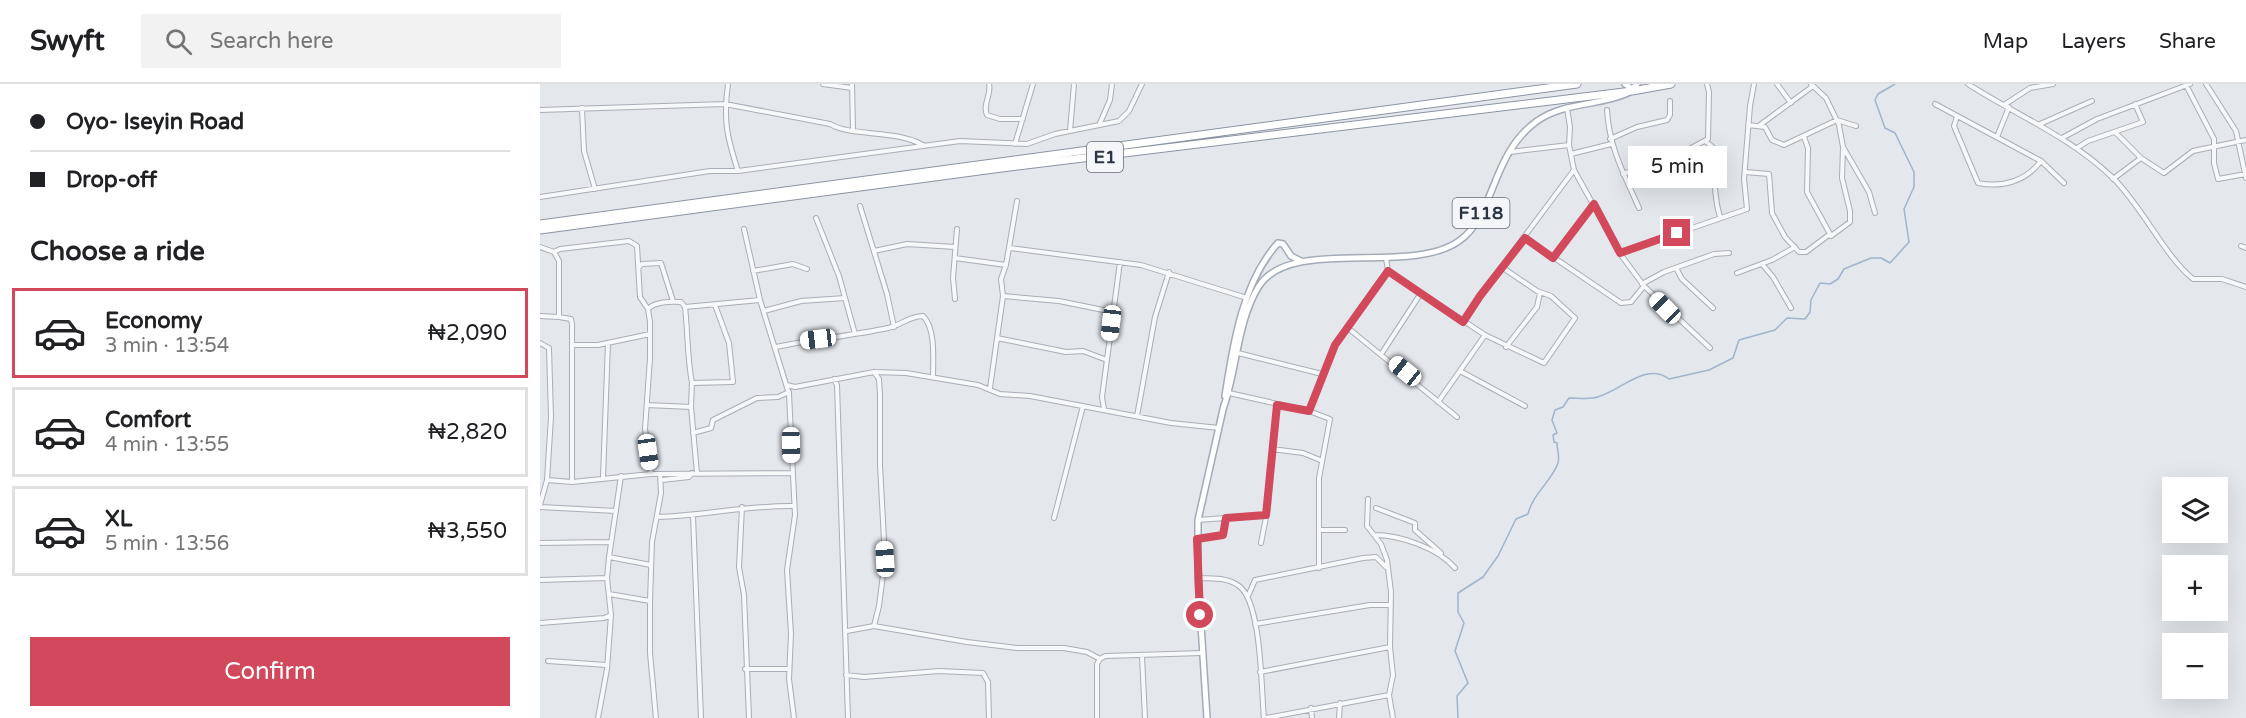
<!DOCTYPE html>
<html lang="en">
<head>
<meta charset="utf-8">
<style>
	:root { --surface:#fff; --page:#f2f2f2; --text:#202124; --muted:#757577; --line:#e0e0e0; --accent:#d1495b }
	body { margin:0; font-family:"Varela Round",sans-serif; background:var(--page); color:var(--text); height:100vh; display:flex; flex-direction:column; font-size:22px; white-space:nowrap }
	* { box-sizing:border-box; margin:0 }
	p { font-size:20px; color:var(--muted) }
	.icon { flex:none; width:33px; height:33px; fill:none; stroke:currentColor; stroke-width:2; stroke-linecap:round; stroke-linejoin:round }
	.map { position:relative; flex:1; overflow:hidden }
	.details { display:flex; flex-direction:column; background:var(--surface); width:540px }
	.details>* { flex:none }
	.top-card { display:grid; align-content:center; height:132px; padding:0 30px; background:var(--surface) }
	.tools { position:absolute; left:1622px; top:393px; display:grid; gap:12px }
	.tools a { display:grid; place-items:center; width:66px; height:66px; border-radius:0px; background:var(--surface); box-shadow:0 6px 24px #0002; font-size:30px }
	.end { position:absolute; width:27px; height:27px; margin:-14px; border:8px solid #d1495b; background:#fff; box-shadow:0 0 0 3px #fff }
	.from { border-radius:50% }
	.bubble { position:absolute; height:42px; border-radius:0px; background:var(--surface); box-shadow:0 6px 24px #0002; font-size:20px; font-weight:600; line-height:42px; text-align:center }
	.car { position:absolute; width:18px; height:36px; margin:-18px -9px; border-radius:8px; box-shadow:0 0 4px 2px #0007; background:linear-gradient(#fff 24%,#345 0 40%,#fff 0 76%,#345 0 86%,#fff 0) }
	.top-card b { display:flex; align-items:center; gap:21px; height:57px; font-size:22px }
	.top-card b+b { border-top:2px solid var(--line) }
	.top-card i { width:15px; height:15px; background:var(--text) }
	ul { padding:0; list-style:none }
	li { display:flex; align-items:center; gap:18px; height:90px; margin:0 12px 9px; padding:0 18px; border:3px solid var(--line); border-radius:0px }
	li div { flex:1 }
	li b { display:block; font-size:22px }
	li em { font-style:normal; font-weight:600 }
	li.on { border-color:var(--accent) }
	li>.icon { width:54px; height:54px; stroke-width:1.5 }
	h2 { padding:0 30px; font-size:27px; line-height:72px }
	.action { display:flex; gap:12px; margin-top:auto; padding:12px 30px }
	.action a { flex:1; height:69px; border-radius:0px; background:var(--accent); color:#fff; font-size:24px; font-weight:600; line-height:69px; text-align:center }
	header { display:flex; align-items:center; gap:36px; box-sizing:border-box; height:84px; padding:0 30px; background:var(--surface); border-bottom:2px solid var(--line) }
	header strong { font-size:28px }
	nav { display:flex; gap:33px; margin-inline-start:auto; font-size:21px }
	.search { width:420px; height:54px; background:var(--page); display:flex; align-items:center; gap:15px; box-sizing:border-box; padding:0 21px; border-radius:0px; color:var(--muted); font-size:22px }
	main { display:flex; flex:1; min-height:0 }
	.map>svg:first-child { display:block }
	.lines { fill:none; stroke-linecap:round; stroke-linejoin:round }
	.stream { stroke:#9fb4cc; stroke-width:1.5 }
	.minor-casing { stroke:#a9aeb7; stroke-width:6 }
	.major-casing { stroke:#a3abb8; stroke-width:8 }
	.highway-casing { stroke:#8b94a3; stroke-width:9 }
	.minor { stroke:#f7f8fa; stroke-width:4 }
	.major { stroke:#fff; stroke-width:5 }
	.highway { stroke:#fff; stroke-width:7 }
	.route { stroke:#d1495b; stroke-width:8 }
	.labels { text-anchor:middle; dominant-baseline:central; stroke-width:6; stroke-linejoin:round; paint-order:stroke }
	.shield { fill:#f4f6f9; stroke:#676e7b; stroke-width:1.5 }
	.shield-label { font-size:18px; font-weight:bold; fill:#2b3445 }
</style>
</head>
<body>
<header>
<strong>Swyft</strong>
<div class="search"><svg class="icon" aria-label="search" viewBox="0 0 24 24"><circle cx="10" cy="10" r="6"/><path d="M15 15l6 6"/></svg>Search here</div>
<nav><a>Map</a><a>Layers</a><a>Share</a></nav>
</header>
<main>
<section class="details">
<div class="top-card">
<b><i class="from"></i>Oyo- Iseyin Road</b>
<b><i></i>Drop-off</b>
</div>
<h2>Choose a ride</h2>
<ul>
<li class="on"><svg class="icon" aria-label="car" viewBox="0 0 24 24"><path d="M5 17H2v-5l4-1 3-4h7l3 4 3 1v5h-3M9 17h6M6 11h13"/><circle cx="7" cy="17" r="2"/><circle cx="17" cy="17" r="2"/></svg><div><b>Economy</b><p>3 min · 13:54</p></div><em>₦2,090</em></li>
<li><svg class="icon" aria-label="car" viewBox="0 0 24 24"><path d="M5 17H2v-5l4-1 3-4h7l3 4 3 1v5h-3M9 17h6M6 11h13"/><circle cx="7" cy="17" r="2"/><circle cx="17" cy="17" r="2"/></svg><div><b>Comfort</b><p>4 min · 13:55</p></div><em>₦2,820</em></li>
<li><svg class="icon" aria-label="car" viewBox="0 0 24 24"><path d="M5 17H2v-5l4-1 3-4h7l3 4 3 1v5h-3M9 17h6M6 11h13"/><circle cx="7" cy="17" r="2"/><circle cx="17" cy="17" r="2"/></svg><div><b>XL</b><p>5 min · 13:56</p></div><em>₦3,550</em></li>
</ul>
<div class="action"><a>Confirm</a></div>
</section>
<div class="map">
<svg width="1706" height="634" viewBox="0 0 1706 634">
	<rect width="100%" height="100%" fill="#e4e7ec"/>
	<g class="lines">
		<path class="stream" d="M918,634L917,612L928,599L915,567L924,539L918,528V509L943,493L958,472L976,435L988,430C993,409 1012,397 1018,379C1020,374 1017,365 1017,359L1014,358L1013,351L1017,349L1012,336L1015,326L1023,323L1029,314C1037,314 1046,315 1053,314C1077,311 1105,276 1129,295L1169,286L1193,274L1199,256L1235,246L1247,234L1265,235L1270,228L1271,216L1280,199L1290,200L1298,195L1304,185L1331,174H1341L1350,179L1369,158L1364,125L1374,103V88L1355,49L1345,44L1335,16L1338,10L1355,0"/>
		<g class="minor-casing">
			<path id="minor" d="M188,0C183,36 187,53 198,87
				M283,0L312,4
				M312,0L313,45
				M449,0C452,11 442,20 447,31L460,35H483
				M1237,0L1251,19
				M1271,0L1286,14L1299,41L1303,63L1302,94L1310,127V138L1291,152
				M1428,0C1478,32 1531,53 1574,95C1603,124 1624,171 1653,195H1682L1706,203
				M1666,0L1696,47L1706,94
				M1646,1L1674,55V79L1678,95L1706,90
				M1395,20L1501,77L1524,99
				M1464,21L1490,4L1513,0
				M42,24L44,67L55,105
				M1027,24L1030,43L1029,61L1034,86L1081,171L1104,202L1170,264
				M0,26L185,20L290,40C312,53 353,45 383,61
				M1067,26C1069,63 1084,90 1099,124
				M1417,32L1414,42L1438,99C1463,104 1486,97 1501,77
				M560,39L570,16L572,0
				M1500,40L1552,17
				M1208,41L1225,43L1232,56L1244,61L1297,36L1316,42
				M1220,41L1273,2
				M530,47L534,0
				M1576,49L1601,74
				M1457,53L1469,23
				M1522,54L1557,35L1650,0
				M1070,55L1097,43L1127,36L1130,31V17
				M1165,57L1174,64C1175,88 1173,110 1180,133
				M475,60L493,0
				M1303,63L1329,108L1335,129
				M1537,64L1548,57L1603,38L1595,20
				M970,68L1029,61
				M1031,70L1071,60
				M1205,88L1229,90L1232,129L1245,153L1259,168H1266L1290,150L1267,108L1268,64L1264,53
				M1083,90L1138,71L1168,55L1169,8L1167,0
				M1573,95L1601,74L1624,89L1653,67L1706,56
				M0,113L170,87H198L420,57L487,60L515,50L579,37L589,27L602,0
				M320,122L347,210L354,243
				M276,134L299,192L315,250
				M204,145L220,216L249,310L255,431L247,486L251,550L249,595L254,634
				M985,154L1081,219L1091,218L1104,202
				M1701,162L1706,164
				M0,163L14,168L19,177V233L0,232
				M470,164L601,181L707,214
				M334,167L367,160L415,163
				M14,168L20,165L89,157L97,162L100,213L108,225L110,238V274L105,345L111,390
				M1080,169L1207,125L1204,95L1210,22L1214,0
				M415,174L466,181
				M1013,174L1054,120
				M1222,180L1233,193L1251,224
				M99,183L102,180L121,179L133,217
				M1136,184L1142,195L1173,224
				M213,187L253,180L267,185
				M848,187L945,251L1004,279L1035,234L1011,212L997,207L963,184
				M1197,189L1232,176L1255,163
				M1102,200L1124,188L1174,170L1189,169
				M463,212L519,217L573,228
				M415,215L413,194L417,145
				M145,223C148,249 147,273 152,299
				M108,225C114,218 131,217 141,218L145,223L220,216
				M224,227L261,217L305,214
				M19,233L31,235L32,240V398
				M923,238L940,212L1034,86
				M808,244L917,333
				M457,254L526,268L543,267L567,276
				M0,259L9,264L11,333L7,396L0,421
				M32,261H58L110,250
				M236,263C273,255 311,252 348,244C361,241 370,232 383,232C396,244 393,277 393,293
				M966,263L997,223L1000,209
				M698,269L782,290
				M842,269L881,209
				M920,287L985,322
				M294,295L297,301L308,634
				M247,301L255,303L334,288L366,289L438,301L460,310L490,312L631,339L679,344
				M450,304L463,212L461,195L466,181L477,117
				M689,309L769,327L790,335L779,394V484
				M898,318L945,251
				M107,321L151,323L152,299L193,298L189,259L175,221
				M151,323L157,389
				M564,325L562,313L580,178
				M769,327L795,261L848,187L846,174
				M597,332L615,233L629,188
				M153,349L171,344L173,336L217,314L238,313L249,308
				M732,365L763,369L780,376
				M63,393L68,259
				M7,396L32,398L111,390L251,389
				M122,396L149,393L152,389
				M828,415L827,442L841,460L847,476L851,508L850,563L853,591L849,611L853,634
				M0,423L76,427
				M202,423L199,483L204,511L209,634
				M836,424L875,439V446L901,469
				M153,432L161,634
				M117,433C163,432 207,421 254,422
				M514,434L543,322
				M658,436L726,431
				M780,446H805
				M834,451C860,451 898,464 915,484
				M657,455L683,451L686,434
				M0,459L70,458
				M721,459L728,423L737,321
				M69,473L111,481
				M658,494C673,495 687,493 699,502C722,519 721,605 724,634
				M0,496L67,494
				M69,510L110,517L112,458L121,409L120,390
				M708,512L715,496L823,474L836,473L846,483
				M110,517V569L116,634
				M0,539L64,534L71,531
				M715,540L830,521H849
				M334,542L339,522L345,475L340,381V311L339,295L334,288
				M307,547L334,542L427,558L477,564H524L547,568L560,575L565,572L662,569
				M602,572L605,634
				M8,577L67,581
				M205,585H249
				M720,588L850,563
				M306,591L324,593L399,587L443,589L448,598L449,634
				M771,624L772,634
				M58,634L67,585L71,531L67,494L69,473L81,392
				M557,634V580L560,575
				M726,634L849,611
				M799,634L800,619"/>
		</g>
		<g class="major-casing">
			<path id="major" d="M1085,0L1092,5L1097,0
				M685,312C693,261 702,199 738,159L743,160L751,172L761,177
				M683,325C697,286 697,237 719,202C751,152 870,192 919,157C956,131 950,71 997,37C1024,18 1059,22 1088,9
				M667,634L658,494V436L684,321"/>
		</g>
		<g class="highway-casing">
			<path id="highway" d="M0,140L1037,0
				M0,146L454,85L1092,7L1131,0"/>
		</g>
		<use href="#minor" class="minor"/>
		<use href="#major" class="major"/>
		<use href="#highway" class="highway"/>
	</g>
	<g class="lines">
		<path class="route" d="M660,531L657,455L683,451L686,434L726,431L737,321L769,327L795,261L848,187L923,238L940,212L985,154L1013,174L1054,120L1080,169L1137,149"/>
	</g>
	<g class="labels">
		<g class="shield">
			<rect x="547" y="58" width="36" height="30" rx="4.5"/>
			<rect x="912.5" y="114" width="57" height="30" rx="4.5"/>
		</g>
		<g class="shield-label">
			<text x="565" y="73">E1</text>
			<text x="941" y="129">F118</text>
		</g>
	</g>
</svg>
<div class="tools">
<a><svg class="icon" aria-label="layers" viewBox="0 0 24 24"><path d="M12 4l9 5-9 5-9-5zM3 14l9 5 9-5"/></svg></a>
<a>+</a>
<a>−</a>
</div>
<i class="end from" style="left:660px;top:531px"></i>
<i class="end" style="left:1137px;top:149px"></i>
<div class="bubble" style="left:1088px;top:62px;width:99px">5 min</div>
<i class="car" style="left:1125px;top:224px;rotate:315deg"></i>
<i class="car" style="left:571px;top:239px;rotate:187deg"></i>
<i class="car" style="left:278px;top:255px;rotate:263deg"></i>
<i class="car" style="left:865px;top:287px;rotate:309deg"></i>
<i class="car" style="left:251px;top:361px;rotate:179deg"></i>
<i class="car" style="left:108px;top:368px;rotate:172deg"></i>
<i class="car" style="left:345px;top:475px;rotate:357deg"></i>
</div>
</main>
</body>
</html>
